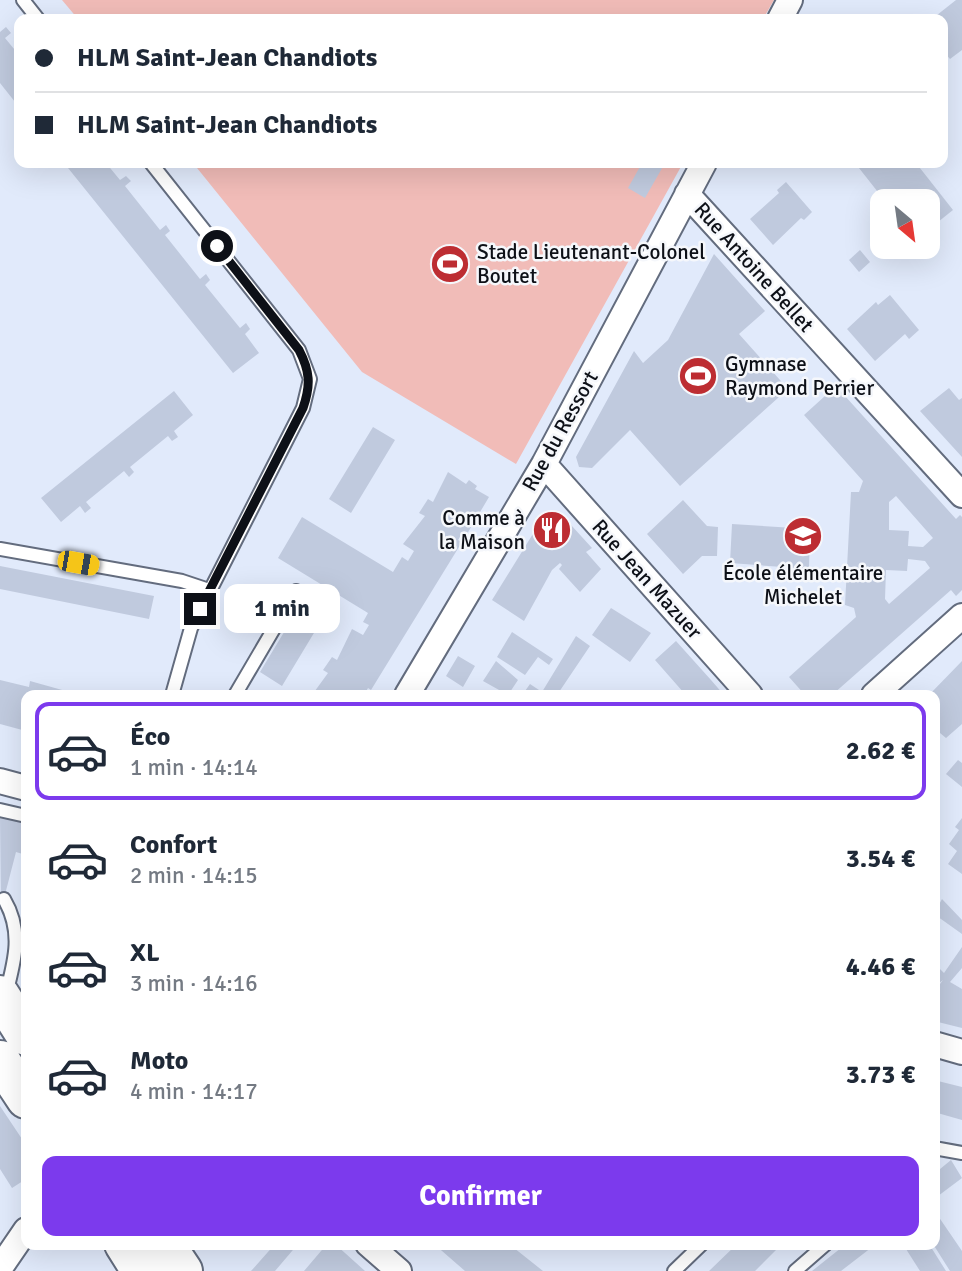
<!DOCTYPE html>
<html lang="fr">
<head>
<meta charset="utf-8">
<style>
	:root { --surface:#fff; --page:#f2f2f3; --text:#1f2937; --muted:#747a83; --line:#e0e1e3; --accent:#7c3aed }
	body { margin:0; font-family:Signika,sans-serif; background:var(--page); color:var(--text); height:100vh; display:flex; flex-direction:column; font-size:26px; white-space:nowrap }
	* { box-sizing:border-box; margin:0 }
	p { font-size:23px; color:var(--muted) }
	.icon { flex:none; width:38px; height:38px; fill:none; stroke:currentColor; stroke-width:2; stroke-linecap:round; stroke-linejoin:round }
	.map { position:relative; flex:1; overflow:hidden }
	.side { position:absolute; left:21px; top:690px; width:919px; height:560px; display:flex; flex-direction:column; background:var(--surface); border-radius:14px; box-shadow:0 7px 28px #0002 }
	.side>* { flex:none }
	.guide { position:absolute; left:14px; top:14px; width:934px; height:154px; border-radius:14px; box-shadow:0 7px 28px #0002; display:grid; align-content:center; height:154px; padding:0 21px; background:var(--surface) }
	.needle { width:46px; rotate:151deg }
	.fabs { position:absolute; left:870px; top:189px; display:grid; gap:14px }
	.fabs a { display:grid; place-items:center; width:70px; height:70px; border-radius:14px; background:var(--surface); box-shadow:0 7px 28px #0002; font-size:35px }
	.end { position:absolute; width:32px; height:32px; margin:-16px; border:9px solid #0d1017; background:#fff; box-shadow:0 0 0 4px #fff }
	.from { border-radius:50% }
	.bubble { position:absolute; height:49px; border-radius:14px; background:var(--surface); box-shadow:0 7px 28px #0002; font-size:23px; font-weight:700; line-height:49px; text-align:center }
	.car { position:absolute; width:21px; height:42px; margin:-21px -10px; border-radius:9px; box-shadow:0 0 5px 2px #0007; background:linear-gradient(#f5c518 24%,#345 0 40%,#f5c518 0 76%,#345 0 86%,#f5c518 0) }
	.guide b { display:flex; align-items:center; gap:24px; height:66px; font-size:26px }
	.guide b+b { border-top:2px solid var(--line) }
	.guide i { width:18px; height:18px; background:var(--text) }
	ul { padding:12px 0 0; list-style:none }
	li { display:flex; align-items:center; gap:21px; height:98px; margin:0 14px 10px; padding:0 7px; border:4px solid transparent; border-radius:14px }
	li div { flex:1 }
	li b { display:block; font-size:26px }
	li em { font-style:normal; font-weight:700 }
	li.current { border-color:var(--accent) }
	li>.icon { width:63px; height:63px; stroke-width:1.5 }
	.cta { display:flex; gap:14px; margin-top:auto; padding:14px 21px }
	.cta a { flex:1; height:80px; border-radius:14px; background:var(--accent); color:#fff; font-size:28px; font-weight:700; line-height:80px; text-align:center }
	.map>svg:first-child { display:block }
	.green { fill:#f1bcb8 }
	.building { fill:#c0cade; fill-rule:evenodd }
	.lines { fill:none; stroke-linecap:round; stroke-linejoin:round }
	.lane-casing { stroke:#636c7e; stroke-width:16 }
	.street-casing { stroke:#636c7e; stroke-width:28 }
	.primary-casing { stroke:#636c7e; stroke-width:42 }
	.lane { stroke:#fff; stroke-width:12 }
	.street { stroke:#fff; stroke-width:24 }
	.primary { stroke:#fff; stroke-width:38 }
	.route { stroke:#0d1017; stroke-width:9 }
	.labels { text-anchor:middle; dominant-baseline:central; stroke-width:5; stroke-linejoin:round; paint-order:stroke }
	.poi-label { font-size:21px; fill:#0d1017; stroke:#f5f7fb; text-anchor:start }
	.street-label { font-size:21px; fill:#0d1017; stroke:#f5f7fb }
</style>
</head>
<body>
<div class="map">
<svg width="962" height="1271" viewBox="0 0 962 1271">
	<rect width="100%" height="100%" fill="#e1eafb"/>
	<path class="green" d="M62,0H774L763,19H78Z
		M193,163H683L516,464L362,372Z"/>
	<path class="building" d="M956,0H962V50L950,59L943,51V19H932Z
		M6,27L11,33L5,38L19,55V107L0,83V32Z
		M64,163H106L120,180L126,176L131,181L125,186L160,230L166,225L170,231L165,235L200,279L206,274L210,280L205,285L240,328L246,323L250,329L245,334L259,353L233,373Z
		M642,163H665L645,198L628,188Z
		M855,163H916L953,210L928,230V201H885Z
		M786,182L812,212L804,220L801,218L773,245L750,219L779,193L777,190Z
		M860,250L870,262L859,272L849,260Z
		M714,254L765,311L739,334L788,389L680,486L630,430L592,468L579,467L576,457L634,351L643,363L668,340Z
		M890,295L919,330L909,339L905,334L875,361L847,329L876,302L878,305Z
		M836,386L956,519L960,515L962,517V590L956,596L951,590L832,695H805L789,677L856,617L854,608L845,605L851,492H859L863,481L804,415ZM896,496L933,538L923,547L908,546L909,531L889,530V502ZM908,559L925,561L930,568L889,604L885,599L886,570L907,571Z
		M949,388L959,400L962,398V457L920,411Z
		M174,391L193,415L174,431L178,437L172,441L168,436L130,467L134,472L129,477L124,471L86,502L91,508L85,513L80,506L61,522L41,498Z
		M373,427L395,440L351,513L329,499Z
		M448,472L466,484L469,480L477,486L475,489L489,497L467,534L464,531L458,540L462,542L371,690L368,688L364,695H312L328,673L323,670L332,657L337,660L352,629L363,635L369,625L363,622L368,613L278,558L302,517L393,572L402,557L408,561L414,551L403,544L425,516L419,513L428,499L433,502Z
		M683,500L707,526L718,527L717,556H702L683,574L647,534Z
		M561,514L592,548L586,552L601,569L580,592L559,569L562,565L560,563L552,570L524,621L492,600L544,516Z
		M732,524L810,529L809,569L730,563Z
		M0,566L154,596L149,619L0,589Z
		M304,599L326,613L282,686L260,672Z
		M611,608L651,633L630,662L592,635Z
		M512,632L553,659L549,665L538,657L525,675L497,657Z
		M576,636L590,646L557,695H530L525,691L530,684L542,692Z
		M676,641L711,680L724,695H682L684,693L655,660Z
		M458,656L475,666L463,687L446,676Z
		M496,661L518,680L508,695L483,681Z
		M962,661V724L946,738L934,728V695H929Z
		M0,680L29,687L30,681L80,695H26V731L0,724Z
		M958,760L962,763V787L946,774Z
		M0,817L26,823V855L16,852L1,910Z
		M962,818V874L948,864L957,851L949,844L959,830L955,827Z
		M942,899L962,920V934L934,914Z
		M962,947V968L950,982L962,989V1028L934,1021V992L943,980L934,987V972L938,967L944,973Z
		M934,1080L962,1087V1120L934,1112Z
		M0,1106L26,1145V1179L12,1188L0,1169Z
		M951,1160L962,1178L934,1199V1174Z
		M934,1210L962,1251V1271H950L933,1244Z
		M275,1244H298L275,1271H251Z
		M327,1244H335L365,1271H304Z
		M434,1244H509L543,1271H465Z
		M737,1244H782L755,1271H709Z
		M846,1244H876L841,1271H812Z
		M913,1244H929L946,1271H920L906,1249Z"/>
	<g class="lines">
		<g class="lane-casing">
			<path id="lane" d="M23,0L38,19
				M151,163L299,350L310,379L303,408L191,628L172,695
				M0,549L182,581L209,590
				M235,695L296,591
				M0,810L26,816
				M4,899C23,931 15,960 6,994
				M934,1148L962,1153
				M674,1271L702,1244
				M795,1271L826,1244"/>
		</g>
		<g class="street-casing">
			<path id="street" d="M780,19L790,0
				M687,194L962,495
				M544,464L750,695
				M407,695L544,464L704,163
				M874,695L962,616
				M0,781L26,788
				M934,1044L962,1052
				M368,1244L399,1271
				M0,1268L26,1230"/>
		</g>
		<g class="primary-casing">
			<path id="primary" d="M0,995L26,1036
				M0,1060L26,1099
				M124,1244L141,1271
				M165,1244L183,1271"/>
		</g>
		<use href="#lane" class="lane"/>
		<use href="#street" class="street"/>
		<use href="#primary" class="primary"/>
	</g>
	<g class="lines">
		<path class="route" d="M200,609L303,408C311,385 310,371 299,350L217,246"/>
	</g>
	<defs>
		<g id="stadium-disc" transform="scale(2.0125)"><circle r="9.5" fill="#bd2d32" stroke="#f5f7fb"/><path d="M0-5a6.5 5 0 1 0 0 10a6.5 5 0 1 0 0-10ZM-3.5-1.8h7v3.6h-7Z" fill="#fff"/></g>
		<g id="restaurant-disc" transform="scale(2.0125)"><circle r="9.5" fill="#bd2d32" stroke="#f5f7fb"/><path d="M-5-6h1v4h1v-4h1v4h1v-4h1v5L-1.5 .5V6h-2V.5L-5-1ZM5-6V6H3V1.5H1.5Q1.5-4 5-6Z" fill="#fff"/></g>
		<g id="school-disc" transform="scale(2.0125)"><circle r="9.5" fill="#bd2d32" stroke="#f5f7fb"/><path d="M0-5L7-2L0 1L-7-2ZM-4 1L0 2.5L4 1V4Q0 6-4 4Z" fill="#fff"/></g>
	</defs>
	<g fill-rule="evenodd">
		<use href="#stadium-disc" x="450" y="264"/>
		<use href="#stadium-disc" x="698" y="376"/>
		<use href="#restaurant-disc" x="552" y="530"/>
		<use href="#school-disc" x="803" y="536"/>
	</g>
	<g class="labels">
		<g class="poi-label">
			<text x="477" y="252">Stade Lieutenant-Colonel<tspan x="477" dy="24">Boutet</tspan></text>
			<text x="725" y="364">Gymnase<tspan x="725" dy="24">Raymond Perrier</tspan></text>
			<text x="525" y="518" text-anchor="end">Comme à<tspan x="525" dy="24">la Maison</tspan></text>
			<text x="803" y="573" text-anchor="middle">École élémentaire<tspan x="803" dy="24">Michelet</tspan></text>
		</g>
		<g class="street-label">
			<text transform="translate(754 267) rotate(48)">Rue Antoine Bellet</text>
			<text transform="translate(560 431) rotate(-61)">Rue du Ressort</text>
			<text transform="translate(647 579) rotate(48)">Rue Jean Mazuer</text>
		</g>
	</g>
</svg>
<div class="fabs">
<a><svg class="needle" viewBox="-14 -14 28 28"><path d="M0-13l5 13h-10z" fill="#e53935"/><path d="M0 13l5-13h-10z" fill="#747a83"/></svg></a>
</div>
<i class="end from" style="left:217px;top:246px"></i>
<i class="end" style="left:200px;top:609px"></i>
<div class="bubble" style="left:224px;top:584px;width:116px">1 min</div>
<i class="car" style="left:78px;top:563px;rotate:100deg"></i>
<div class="guide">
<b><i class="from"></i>HLM Saint-Jean Chandiots</b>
<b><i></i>HLM Saint-Jean Chandiots</b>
</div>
<section class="side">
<ul>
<li class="current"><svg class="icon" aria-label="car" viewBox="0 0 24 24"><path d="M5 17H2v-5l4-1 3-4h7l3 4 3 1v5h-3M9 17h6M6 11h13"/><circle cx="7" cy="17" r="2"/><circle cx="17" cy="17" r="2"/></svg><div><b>Éco</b><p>1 min · 14:14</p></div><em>2.62 €</em></li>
<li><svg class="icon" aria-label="car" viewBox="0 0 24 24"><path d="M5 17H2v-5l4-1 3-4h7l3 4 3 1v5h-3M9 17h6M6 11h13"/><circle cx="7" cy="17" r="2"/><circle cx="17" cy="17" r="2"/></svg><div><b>Confort</b><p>2 min · 14:15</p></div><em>3.54 €</em></li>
<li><svg class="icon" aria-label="car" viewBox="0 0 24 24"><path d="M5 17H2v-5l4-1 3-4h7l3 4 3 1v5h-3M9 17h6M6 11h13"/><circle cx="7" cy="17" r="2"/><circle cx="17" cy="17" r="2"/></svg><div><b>XL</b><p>3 min · 14:16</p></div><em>4.46 €</em></li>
<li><svg class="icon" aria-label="car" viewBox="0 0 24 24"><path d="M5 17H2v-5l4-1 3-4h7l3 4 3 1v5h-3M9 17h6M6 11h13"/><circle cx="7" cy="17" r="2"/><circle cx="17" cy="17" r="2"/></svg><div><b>Moto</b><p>4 min · 14:17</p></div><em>3.73 €</em></li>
</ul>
<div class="cta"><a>Confirmer</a></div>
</section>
</div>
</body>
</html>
